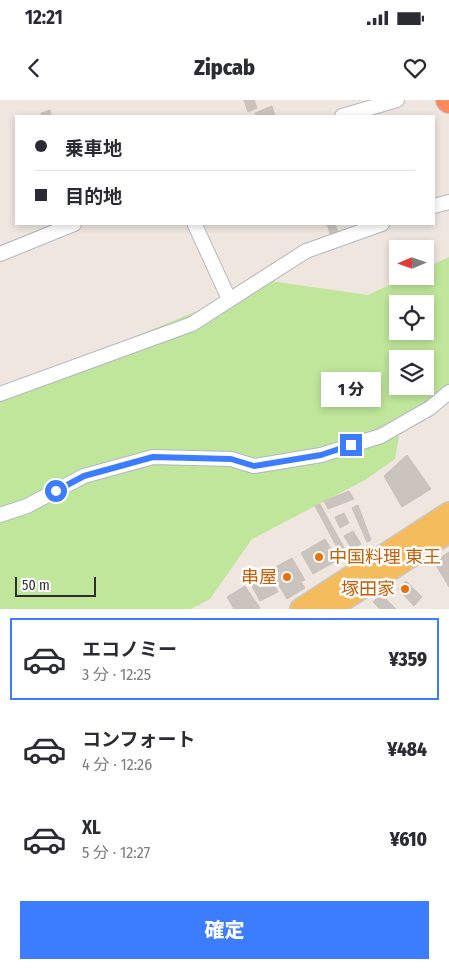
<!DOCTYPE html>
<html lang="ja">
<head>
<meta charset="utf-8">
<style>
	:root { --surface:#fff; --page:#f7f7f7; --text:#2b2b33; --muted:#7c7c81; --line:#e1e1e2; --accent:#3c7dff }
	body { margin:0; font-family:"Fira Sans Condensed","Noto Sans JP",sans-serif; background:var(--page); color:var(--text); height:100vh; display:flex; flex-direction:column; font-size:19px; white-space:nowrap }
	* { box-sizing:border-box; margin:0 }
	p { font-size:16px; color:var(--muted) }
	.icon { flex:none; width:28px; height:28px; fill:none; stroke:currentColor; stroke-width:2; stroke-linecap:round; stroke-linejoin:round }
	.map { position:relative; height:509px; overflow:hidden }
	.drawer { display:flex; flex-direction:column; background:var(--surface); flex:1 }
	.drawer>* { flex:none }
	.guide { position:absolute; left:15px; top:15px; width:420px; height:110px; border-radius:0px; box-shadow:0 2px 8px #0003; display:grid; align-content:center; height:110px; padding:0 20px; background:var(--surface) }
	.needle { width:32px; rotate:268deg }
	.controls { position:absolute; left:389px; top:140px; display:grid; gap:10px }
	.controls a { display:grid; place-items:center; width:45px; height:45px; border-radius:0px; background:var(--surface); box-shadow:0 2px 8px #0003; font-size:25px }
	.scale { position:absolute; left:15px; bottom:12px; width:81px; box-sizing:border-box; padding-left:5px; border:2px solid #2d2d2d; border-top:0; font-size:14px; line-height:18px; white-space:nowrap; color:#2d2d2d; -webkit-text-stroke:4px #fff; paint-order:stroke }
	.end { position:absolute; width:22px; height:22px; margin:-11px; border:6px solid #3c7dff; background:#fff; box-shadow:0 0 0 2px #fff }
	.from { border-radius:50% }
	.bubble { position:absolute; height:35px; border-radius:0px; background:var(--surface); box-shadow:0 2px 8px #0003; font-size:16px; font-weight:800; line-height:35px; text-align:center }
	.guide b { display:flex; align-items:center; gap:18px; height:48px; font-size:19px }
	.guide b+b { border-top:1px solid var(--line) }
	.guide i { width:12px; height:12px; background:var(--text) }
	ul { padding:9px 0 0; list-style:none }
	li { display:flex; align-items:center; gap:15px; height:82px; margin:0 10px 8px; padding:0 10px; border:2px solid transparent; border-radius:0px }
	li div { flex:1 }
	li b { display:block; font-size:19px }
	li em { font-style:normal; font-weight:800 }
	li.selected { border-color:var(--accent) }
	li>.icon { width:45px; height:45px; stroke-width:1.5 }
	.cta { display:flex; gap:10px; margin-top:auto; padding:10px 20px }
	.cta a { flex:1; height:58px; border-radius:0px; background:var(--accent); color:#fff; font-size:20px; font-weight:800; line-height:58px; text-align:center }
	.status { display:flex; justify-content:space-between; align-items:center; height:35px; padding:0 25px; background:var(--surface); direction:ltr }
	.status svg { height:14px; fill:currentColor }
	header { display:flex; justify-content:space-between; align-items:center; height:65px; padding:0 20px; background:var(--surface); font-size:22px; font-weight:800 }
	.map>svg:first-child { display:block }
	.green { fill:#bfe69a; fill-rule:evenodd }
	.building { fill:#cac3be; stroke:#cac1b8 }
	.lines { fill:none; stroke-linecap:round; stroke-linejoin:round }
	.street-casing { stroke:#b3b7c1; stroke-width:16 }
	.primary-casing { stroke:#c8c8c8; stroke-width:24 }
	.highway-casing { stroke:#c8c8c8; stroke-width:26 }
	.street { stroke:#fff; stroke-width:14 }
	.primary { stroke:#f5bc5d; stroke-width:21 }
	.highway { stroke:#ff895a; stroke-width:24 }
	.route { stroke:#3c7dff; stroke-width:6 }
	.food-dot { fill:#e8710a; stroke:#fff; stroke-width:2 }
	.labels { text-anchor:middle; dominant-baseline:central; stroke-width:5; stroke-linejoin:round; paint-order:stroke }
	.food-label { font-size:18px; fill:#c56008; stroke:#fff; text-anchor:end }
</style>
</head>
<body>
<div class="status"><b>12:21</b><svg viewBox="0 0 49 12"><path d="M0 12V9h3v3zM5 12V6h3v6zM10 12V3h3v9zM15 12V0h3v12zM26 1h20v11H26zM47 4h2v5h-2z"/></svg></div>
<header><svg class="icon" aria-label="back" viewBox="0 0 24 24"><path d="M15 5l-7 7 7 7"/></svg>Zipcab<svg class="icon" aria-label="heart" viewBox="0 0 24 24"><path d="M12 20l-8-8c-3-5 5-10 8-4 3-6 11-1 8 4z"/></svg></header>
<div class="map">
<svg width="449" height="509" viewBox="0 0 449 509">
	<rect width="100%" height="100%" fill="#efe6df"/>
	<path class="green" d="M449,157V295L356,342L399,335L395,359L365,380L252,439L210,499L191,509H0V291L56,269L270,181L368,195L408,176H425V168ZM398,204H425V231H398ZM398,259H425V286H398Z"/>
	<path class="building" d="M244,0H254L257,8L248,12Z
		M272,6L275,16H257L255,13Z
		M50,10L51,16H42L41,13Z
		M327,124H335L338,132L330,134Z
		M407,355L431,389L402,407L384,376Z
		M349,391L354,399L328,409L324,401Z
		M320,404L347,453L341,455L315,406Z
		M358,405L371,440L367,442L352,408Z
		M344,413L349,423L340,428L335,417Z
		M353,431L361,444L352,449L344,436Z
		M325,439L338,460L313,474L301,453Z
		M449,452V487L434,462Z
		M292,458L305,480L301,482L305,488L287,499L270,470Z
		M265,468L278,492L260,501L247,477Z
		M406,481L422,497L414,506L398,489Z
		M245,486L260,508L258,509H234L227,497Z
		M381,494L396,509H380L373,502Z"/>
	<g class="lines">
		<g class="street-casing">
			<path id="street" d="M342,16L397,0
				M434,106L449,102
				M195,125L229,199
				M0,154L74,124
				M0,294L192,224L306,151L382,124
				M0,415L27,406L84,376L153,357L231,359L254,366L321,355L381,336L430,308L449,292"/>
		</g>
		<g class="primary-casing">
			<path id="primary" d="M301,509L449,413
				M329,509L449,432"/>
		</g>
		<g class="highway-casing">
			<path id="highway" d="M448,0L449,1"/>
		</g>
		<use href="#street" class="street"/>
		<use href="#primary" class="primary"/>
		<use href="#highway" class="highway"/>
	</g>
	<g class="lines">
		<path class="route" d="M56,391L84,376L153,357L231,359L254,366L321,355L351,345"/>
	</g>
	<g class="food-dot">
		<circle cx="319" cy="457" r="5"/>
		<circle cx="287" cy="477" r="5"/>
		<circle cx="405" cy="489" r="5"/>
	</g>
	<g class="labels">
		<g class="food-label">
			<text x="329" y="457" text-anchor="start">中国料理 東王</text>
			<text x="277" y="477">串屋</text>
			<text x="395" y="489">塚田家</text>
		</g>
	</g>
</svg>
<div class="controls">
<a><svg class="needle" viewBox="-14 -14 28 28"><path d="M0-13l5 13h-10z" fill="#e53935"/><path d="M0 13l5-13h-10z" fill="#7c7c81"/></svg></a>
<a><svg class="icon" aria-label="locate" viewBox="0 0 24 24"><circle cx="12" cy="12" r="6"/><path d="M12 2v4M12 18v4M2 12h4M18 12h4"/></svg></a>
<a><svg class="icon" aria-label="layers" viewBox="0 0 24 24"><path d="M12 4l9 5-9 5-9-5zM3 14l9 5 9-5"/></svg></a>
</div>
<div class="scale">50 m</div>
<i class="end from" style="left:56px;top:391px"></i>
<i class="end" style="left:351px;top:345px"></i>
<div class="bubble" style="left:321px;top:272px;width:60px">1 分</div>
<div class="guide">
<b><i class="from"></i>乗車地</b>
<b><i></i>目的地</b>
</div>
</div>
<section class="drawer">
<ul>
<li class="selected"><svg class="icon" aria-label="car" viewBox="0 0 24 24"><path d="M5 17H2v-5l4-1 3-4h7l3 4 3 1v5h-3M9 17h6M6 11h13"/><circle cx="7" cy="17" r="2"/><circle cx="17" cy="17" r="2"/></svg><div><b>エコノミー</b><p>3 分 · 12:25</p></div><em>¥359</em></li>
<li><svg class="icon" aria-label="car" viewBox="0 0 24 24"><path d="M5 17H2v-5l4-1 3-4h7l3 4 3 1v5h-3M9 17h6M6 11h13"/><circle cx="7" cy="17" r="2"/><circle cx="17" cy="17" r="2"/></svg><div><b>コンフォート</b><p>4 分 · 12:26</p></div><em>¥484</em></li>
<li><svg class="icon" aria-label="car" viewBox="0 0 24 24"><path d="M5 17H2v-5l4-1 3-4h7l3 4 3 1v5h-3M9 17h6M6 11h13"/><circle cx="7" cy="17" r="2"/><circle cx="17" cy="17" r="2"/></svg><div><b>XL</b><p>5 分 · 12:27</p></div><em>¥610</em></li>
</ul>
<div class="cta"><a>確定</a></div>
</section>
</body>
</html>
